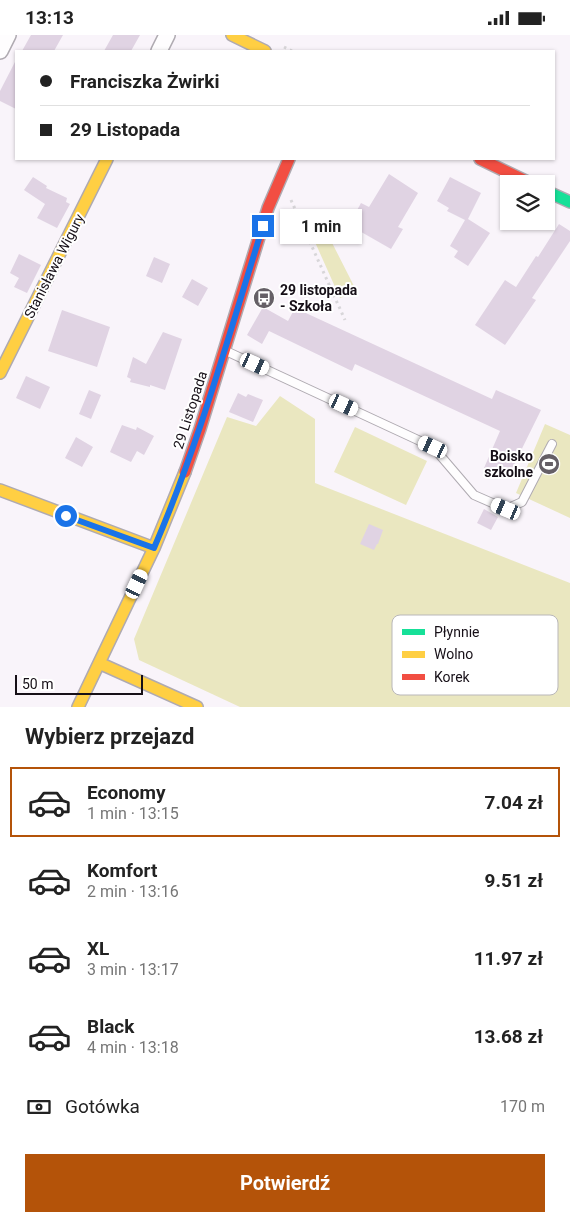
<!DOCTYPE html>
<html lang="pl">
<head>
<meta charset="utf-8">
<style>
	:root { --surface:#fff; --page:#f6f6f6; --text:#222; --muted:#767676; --line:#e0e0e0; --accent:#b45309 }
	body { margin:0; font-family:Roboto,sans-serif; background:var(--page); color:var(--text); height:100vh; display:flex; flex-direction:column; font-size:19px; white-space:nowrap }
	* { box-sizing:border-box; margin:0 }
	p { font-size:16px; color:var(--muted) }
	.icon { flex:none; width:28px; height:28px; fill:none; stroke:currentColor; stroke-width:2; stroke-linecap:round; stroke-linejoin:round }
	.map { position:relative; height:672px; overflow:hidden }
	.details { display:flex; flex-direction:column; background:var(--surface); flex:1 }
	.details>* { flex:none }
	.guide { position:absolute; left:15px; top:15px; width:540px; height:110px; border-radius:0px; box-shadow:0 1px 4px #0004; display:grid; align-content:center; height:110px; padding:0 25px; background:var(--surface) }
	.fabs { position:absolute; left:500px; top:140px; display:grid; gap:10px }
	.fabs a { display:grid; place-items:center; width:55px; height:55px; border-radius:0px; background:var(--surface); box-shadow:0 1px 4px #0004; font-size:25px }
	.scale { position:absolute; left:15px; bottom:12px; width:128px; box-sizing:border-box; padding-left:5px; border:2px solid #160f17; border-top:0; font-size:14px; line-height:18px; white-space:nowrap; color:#160f17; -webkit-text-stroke:4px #fff; paint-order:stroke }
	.end { position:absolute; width:22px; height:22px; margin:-11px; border:6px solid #1a73e8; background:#fff; box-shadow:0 0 0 2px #fff }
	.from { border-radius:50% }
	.bubble { position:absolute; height:35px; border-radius:0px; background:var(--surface); box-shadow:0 1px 4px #0004; font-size:16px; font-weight:700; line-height:35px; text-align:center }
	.car { position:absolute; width:15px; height:30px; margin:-15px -8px; border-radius:6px; box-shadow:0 0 4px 1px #0007; background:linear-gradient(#fff 24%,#345 0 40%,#fff 0 76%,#345 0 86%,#fff 0) }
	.guide b { display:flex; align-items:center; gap:18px; height:48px; font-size:19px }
	.guide b+b { border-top:1px solid var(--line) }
	.guide i { width:12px; height:12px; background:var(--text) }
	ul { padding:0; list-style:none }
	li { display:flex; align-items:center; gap:15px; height:70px; margin:0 10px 8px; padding:0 15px; border:2px solid transparent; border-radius:0px }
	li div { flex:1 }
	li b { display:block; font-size:19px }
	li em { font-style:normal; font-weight:700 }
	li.active { border-color:var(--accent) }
	li>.icon { width:45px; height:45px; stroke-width:1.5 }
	h2 { padding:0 25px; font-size:22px; line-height:60px }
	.pay { display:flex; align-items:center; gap:12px; height:55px; padding:0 25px; font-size:19px }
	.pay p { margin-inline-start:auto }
	.action { display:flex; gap:10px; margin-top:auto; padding:10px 25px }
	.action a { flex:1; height:58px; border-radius:0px; background:var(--accent); color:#fff; font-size:20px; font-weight:700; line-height:58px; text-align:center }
	.status { display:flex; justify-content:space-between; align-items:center; height:35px; padding:0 25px; background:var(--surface); direction:ltr }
	.status svg { height:14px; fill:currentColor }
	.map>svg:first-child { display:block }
	.green { fill:#eae7c0 }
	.building { fill:#e0d3e3 }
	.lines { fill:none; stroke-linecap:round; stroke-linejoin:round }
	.lane-casing { stroke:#afaab1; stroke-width:10 }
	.street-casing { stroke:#afaab1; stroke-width:18 }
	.fast-casing { stroke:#afaab1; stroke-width:14 }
	.slow-casing { stroke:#afaab1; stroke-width:14 }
	.jam-casing { stroke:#afaab1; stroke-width:14 }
	.path { stroke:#d8d6d9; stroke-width:3; stroke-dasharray:2.5 4; stroke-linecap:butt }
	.lane { stroke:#fefdfe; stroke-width:8 }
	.street { stroke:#fefdfe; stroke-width:15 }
	.fast { stroke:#16e098; stroke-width:11 }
	.slow { stroke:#ffcf43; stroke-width:11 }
	.jam { stroke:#f24e42; stroke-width:11 }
	.route { stroke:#1a73e8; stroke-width:6 }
	.labels { text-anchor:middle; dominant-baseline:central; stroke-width:4; stroke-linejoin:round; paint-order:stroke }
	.street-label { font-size:14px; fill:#160f17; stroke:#fff }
	.poi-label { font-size:14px; font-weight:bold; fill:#160f17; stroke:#fff; text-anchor:start }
	.key { fill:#fff; stroke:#b9b7b9; stroke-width:1 }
	.key-label { font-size:14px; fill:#160f17 }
</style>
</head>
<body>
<div class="status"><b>13:13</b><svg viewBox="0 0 49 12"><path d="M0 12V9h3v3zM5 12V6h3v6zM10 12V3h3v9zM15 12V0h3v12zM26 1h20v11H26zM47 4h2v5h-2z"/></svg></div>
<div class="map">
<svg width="570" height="672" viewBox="0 0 570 672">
	<rect width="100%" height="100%" fill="#f9f4fa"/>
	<path class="green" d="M306,187L324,192L355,253L350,254L352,259L340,263Z
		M280,361L315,384V448L570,548V672H240L139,625L134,604L227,382L256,391Z
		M545,389L570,400V483L516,458Z
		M355,392L427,426L406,470L334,437Z"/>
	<path class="building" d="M31,0H63L54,16H22Z
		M113,0H140L131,16H104Z
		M16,25V74L0,66V56Z
		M389,139L418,158L398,192L403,194L391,214L356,194L357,192L350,188L361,168L369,172Z
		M33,142L47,151L46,153L67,163L66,167L70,169L57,193L37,183L45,169L24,155Z
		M450,142L481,158L468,184L490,198L468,231L454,222L458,216L450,211L465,185L447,176L449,173L437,166Z
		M559,189L570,196V206L532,263L536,265L505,310L475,290L505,245L516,252L536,221L538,222Z
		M19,219L41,230L27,258L14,252L19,243L10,238Z
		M154,222L170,229L162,248L146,241Z
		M192,244L208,253L198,271L182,262Z
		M263,272L288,286L295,273L492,364L496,355L541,375L507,444L484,433L500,396L355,329L352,336L269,296L262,309L247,300Z
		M62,275L110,292L97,332L48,316Z
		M163,297L182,304L165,355L150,350V352L130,347L131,344L127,342L133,322L146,329Z
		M26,341L50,352L40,374L16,363Z
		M89,355L101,360L91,384L79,379Z
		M238,358L246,362L248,359L263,365L253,387L229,377Z
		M122,390L136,395L137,392L154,401L144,420L137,416L131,427L110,417Z
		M76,402L93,412L82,432L65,423Z
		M484,474L498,482L491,495L477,488Z
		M369,489L383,495L378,509H377L374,515L360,509Z"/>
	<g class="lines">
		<g class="lane-casing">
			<path id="lane" d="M226,316L433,412L474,460L506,474L522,467L552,409"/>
		</g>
		<g class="street-casing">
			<path id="street" d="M0,16L8,0
				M159,16L167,0"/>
		</g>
		<g class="fast-casing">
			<path id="fast" d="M546,156L570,167"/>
		</g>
		<g class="slow-casing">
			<path id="slow" d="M232,0L265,16
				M0,338L107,124
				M0,455L154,513
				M99,628L197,672
				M78,672L154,513L185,437"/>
		</g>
		<g class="jam-casing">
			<path id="jam" d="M480,124L532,149
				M185,437L200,394L268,173L289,124"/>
		</g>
		<path class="path" d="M284,12L292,16
			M291,165L345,285"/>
		<use href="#lane" class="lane"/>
		<use href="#street" class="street"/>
		<use href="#fast" class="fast"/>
		<use href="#slow" class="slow"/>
		<use href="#jam" class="jam"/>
	</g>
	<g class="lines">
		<path class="route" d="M66,481L154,513C199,409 229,299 263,191"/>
	</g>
	<defs>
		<g id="bus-disc" transform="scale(1.125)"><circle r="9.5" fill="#655f66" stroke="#fff"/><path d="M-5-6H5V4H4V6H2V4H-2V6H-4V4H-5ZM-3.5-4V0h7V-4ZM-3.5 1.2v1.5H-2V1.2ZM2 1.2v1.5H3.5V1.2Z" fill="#fff"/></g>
		<g id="stadium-disc" transform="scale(1.125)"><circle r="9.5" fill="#655f66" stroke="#fff"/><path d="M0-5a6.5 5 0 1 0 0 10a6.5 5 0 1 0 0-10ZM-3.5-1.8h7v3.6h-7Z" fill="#fff"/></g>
	</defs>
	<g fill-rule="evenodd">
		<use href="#bus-disc" x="264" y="263"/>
		<use href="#stadium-disc" x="549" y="429"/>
	</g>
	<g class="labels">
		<g class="street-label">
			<text transform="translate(54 231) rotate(-63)">Stanisława Wigury</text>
			<text transform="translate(190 375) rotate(-72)">29 Listopada</text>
		</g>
		<g class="poi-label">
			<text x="280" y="255">29 listopada<tspan x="280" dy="16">- Szkoła</tspan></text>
			<text x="533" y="421" text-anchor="end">Boisko<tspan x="533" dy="16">szkolne</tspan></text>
		</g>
	</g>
	<rect x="392" y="580" width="166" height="80" rx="8" class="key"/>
	<rect x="402" y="594" width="23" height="6" fill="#16e098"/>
	<rect x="402" y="616" width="23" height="7" fill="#ffcf43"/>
	<rect x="402" y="639" width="23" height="6" fill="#f24e42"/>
	<g class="key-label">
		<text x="434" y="602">Płynnie</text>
		<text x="434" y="624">Wolno</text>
		<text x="434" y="647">Korek</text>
	</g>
</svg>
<div class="fabs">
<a><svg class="icon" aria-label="layers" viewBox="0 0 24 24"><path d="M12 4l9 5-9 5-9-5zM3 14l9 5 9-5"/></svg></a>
</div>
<div class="scale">50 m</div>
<i class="end from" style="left:66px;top:481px"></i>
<i class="end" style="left:263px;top:191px"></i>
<div class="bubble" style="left:280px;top:174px;width:82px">1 min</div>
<i class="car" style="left:255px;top:329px;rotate:115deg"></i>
<i class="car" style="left:344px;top:370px;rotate:115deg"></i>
<i class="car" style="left:433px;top:412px;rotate:295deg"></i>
<i class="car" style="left:506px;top:474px;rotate:293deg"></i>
<i class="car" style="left:137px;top:549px;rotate:25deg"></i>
<div class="guide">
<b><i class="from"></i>Franciszka Żwirki</b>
<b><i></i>29 Listopada</b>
</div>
</div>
<section class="details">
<h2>Wybierz przejazd</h2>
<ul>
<li class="active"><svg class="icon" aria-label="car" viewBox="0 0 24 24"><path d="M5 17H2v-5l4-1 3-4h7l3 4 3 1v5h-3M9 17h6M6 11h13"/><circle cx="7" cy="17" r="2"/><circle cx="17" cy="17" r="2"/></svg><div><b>Economy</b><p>1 min · 13:15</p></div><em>7.04 zł</em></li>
<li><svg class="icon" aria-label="car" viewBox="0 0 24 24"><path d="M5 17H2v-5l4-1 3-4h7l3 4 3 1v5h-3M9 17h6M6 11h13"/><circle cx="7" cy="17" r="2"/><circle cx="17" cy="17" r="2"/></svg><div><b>Komfort</b><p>2 min · 13:16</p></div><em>9.51 zł</em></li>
<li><svg class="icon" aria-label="car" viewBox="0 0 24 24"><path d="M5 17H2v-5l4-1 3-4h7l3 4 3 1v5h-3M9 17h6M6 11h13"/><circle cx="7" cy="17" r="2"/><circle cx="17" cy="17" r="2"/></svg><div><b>XL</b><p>3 min · 13:17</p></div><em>11.97 zł</em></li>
<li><svg class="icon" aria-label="car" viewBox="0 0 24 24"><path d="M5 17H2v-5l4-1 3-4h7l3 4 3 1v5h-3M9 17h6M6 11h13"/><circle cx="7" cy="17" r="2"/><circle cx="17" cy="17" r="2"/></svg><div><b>Black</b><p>4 min · 13:18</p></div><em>13.68 zł</em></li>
</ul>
<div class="pay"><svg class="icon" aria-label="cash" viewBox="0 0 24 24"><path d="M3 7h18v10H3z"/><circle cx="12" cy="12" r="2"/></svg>Gotówka<p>170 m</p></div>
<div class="action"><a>Potwierdź</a></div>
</section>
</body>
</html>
